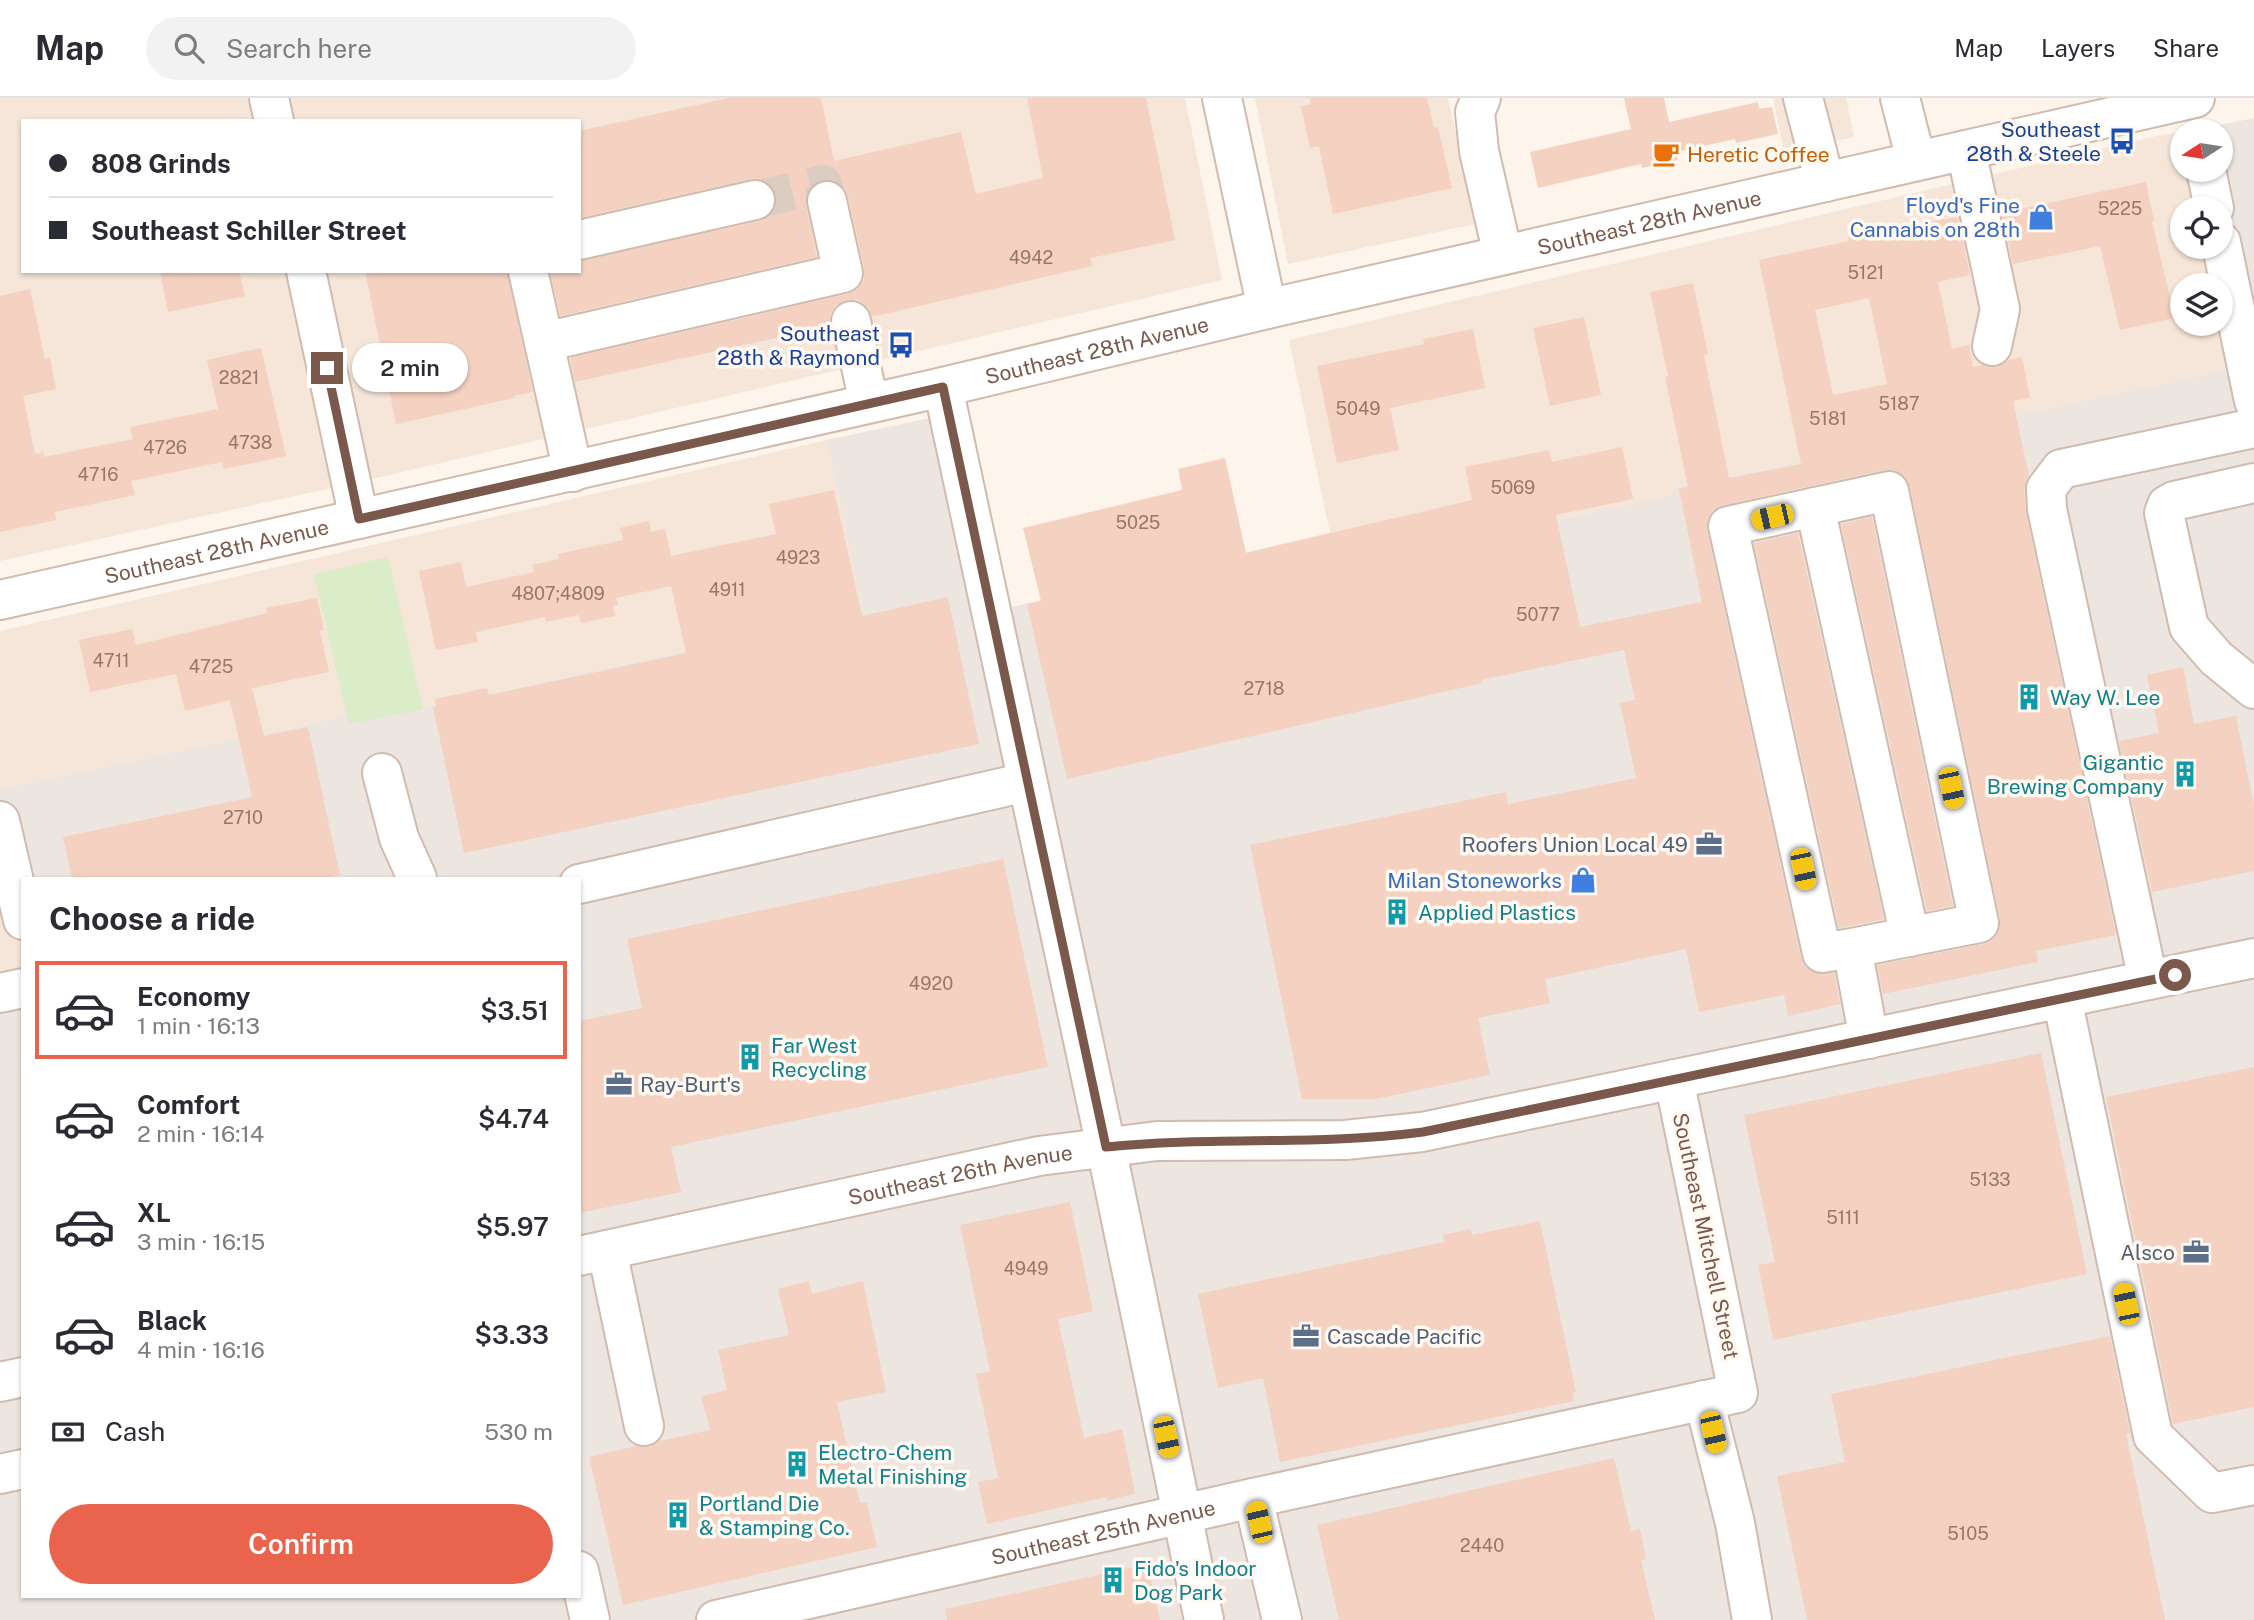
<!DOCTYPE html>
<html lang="en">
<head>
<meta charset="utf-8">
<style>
	:root { --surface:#fff; --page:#f2f2f3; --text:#2b2b33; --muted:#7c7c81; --line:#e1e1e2; --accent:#ea634d }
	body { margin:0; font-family:"Public Sans",sans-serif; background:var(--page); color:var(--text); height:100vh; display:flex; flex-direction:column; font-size:26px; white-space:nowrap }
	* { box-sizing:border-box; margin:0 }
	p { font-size:23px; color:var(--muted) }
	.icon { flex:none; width:38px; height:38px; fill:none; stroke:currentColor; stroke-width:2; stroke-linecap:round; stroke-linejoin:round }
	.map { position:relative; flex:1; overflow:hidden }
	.sheet { position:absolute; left:21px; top:779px; width:560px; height:721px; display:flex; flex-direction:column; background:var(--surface); border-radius:0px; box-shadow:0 2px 5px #0004 }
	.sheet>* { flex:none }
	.top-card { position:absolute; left:21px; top:21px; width:560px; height:154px; border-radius:0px; box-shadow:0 2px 5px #0004; display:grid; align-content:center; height:154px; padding:0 28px; background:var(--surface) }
	.needle { width:46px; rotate:258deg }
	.controls { position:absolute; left:2170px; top:21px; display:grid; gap:14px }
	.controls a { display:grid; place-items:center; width:63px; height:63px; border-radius:50%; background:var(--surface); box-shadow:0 2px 5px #0004; font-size:35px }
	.end { position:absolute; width:32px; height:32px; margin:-16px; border:9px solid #7a584c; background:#fff; box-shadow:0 0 0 4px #fff }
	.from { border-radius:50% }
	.bubble { position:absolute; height:49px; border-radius:24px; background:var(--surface); box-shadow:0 2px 5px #0004; font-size:23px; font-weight:600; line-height:49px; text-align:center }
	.car { position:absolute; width:21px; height:42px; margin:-21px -10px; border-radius:9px; box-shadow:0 0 5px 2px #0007; background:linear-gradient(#f5c518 24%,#345 0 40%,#f5c518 0 76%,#345 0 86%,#f5c518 0) }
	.top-card b { display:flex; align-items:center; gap:24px; height:66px; font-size:26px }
	.top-card b+b { border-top:2px solid var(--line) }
	.top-card i { width:18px; height:18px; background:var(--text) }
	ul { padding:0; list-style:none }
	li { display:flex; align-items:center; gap:21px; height:98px; margin:0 14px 10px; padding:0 14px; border:4px solid transparent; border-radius:0px }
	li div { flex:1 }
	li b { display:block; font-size:26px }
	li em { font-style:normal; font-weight:600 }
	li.selected { border-color:var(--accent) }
	li>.icon { width:63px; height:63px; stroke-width:1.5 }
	h2 { padding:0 28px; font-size:32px; line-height:84px }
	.pay { display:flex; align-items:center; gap:18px; height:77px; padding:0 28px; font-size:26px }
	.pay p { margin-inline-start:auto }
	.primary-button { display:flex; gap:14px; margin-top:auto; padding:14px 28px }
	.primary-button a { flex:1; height:80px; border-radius:42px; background:var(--accent); color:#fff; font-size:28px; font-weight:600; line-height:80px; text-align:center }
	header { display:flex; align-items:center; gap:42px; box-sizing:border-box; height:98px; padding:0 35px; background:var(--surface); border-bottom:2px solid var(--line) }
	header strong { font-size:33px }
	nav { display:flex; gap:38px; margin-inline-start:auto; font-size:24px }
	.search { width:490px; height:63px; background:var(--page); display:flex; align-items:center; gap:18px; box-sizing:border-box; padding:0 24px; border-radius:38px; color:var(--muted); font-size:26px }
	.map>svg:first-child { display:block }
	.residential { fill:#f5e6d9; fill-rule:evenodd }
	.industrial { fill:#ede5e0 }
	.green { fill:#daecc8 }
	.building { fill:#f4d1c1; fill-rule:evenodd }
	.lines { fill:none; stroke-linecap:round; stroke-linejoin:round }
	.minor-tunnel { stroke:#dccdc3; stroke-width:38; stroke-dasharray:38 19; stroke-linecap:butt }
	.minor-casing { stroke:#d1bbaf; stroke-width:42 }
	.minor { stroke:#fff; stroke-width:38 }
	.route { stroke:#7a584c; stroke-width:9 }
	.labels { text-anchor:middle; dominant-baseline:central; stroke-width:7; stroke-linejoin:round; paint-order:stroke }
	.number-label { font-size:18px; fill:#987669 }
	.transit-label { font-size:21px; fill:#164399; stroke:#fff9f2; text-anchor:end }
	.food-label { font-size:21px; fill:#c56008; stroke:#fff9f2; text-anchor:start }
	.shop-label { font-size:21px; fill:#366cbe; stroke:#fff9f2; text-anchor:end }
	.street-label { font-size:21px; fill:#7a584c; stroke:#fff9f2 }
	.culture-label { font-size:21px; fill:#0d838f; stroke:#fff9f2; text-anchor:start }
	.service-label { font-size:21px; fill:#4e5e75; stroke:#fff9f2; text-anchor:end }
</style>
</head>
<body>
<header>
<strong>Map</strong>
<div class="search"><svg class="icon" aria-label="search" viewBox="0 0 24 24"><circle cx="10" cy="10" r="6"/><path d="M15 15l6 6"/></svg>Search here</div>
<nav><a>Map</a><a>Layers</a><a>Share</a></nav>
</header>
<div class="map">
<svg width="2254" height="1522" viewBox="0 0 2254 1522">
	<rect width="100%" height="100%" fill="#fdf4eb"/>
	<path class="residential" d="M0,0H1185L1222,182L385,378L0,463ZM23,23H579V173H23Z
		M1255,0H1448L1475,126L1288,166Z
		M1773,0H1846L1854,39L1784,54Z
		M2182,34V72H2204L2212,110H2182V149H2220L2244,268L1673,391L1674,397L1449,444L1441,409L1330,435L1289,242L2161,37ZM2182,187H2221V226H2182Z
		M827,342L864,515L422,610L420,602L0,691V533Z
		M0,706L23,808V886L0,891Z"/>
	<path class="industrial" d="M2254,20V1522H0V891L23,886V1498H579V780H23L0,706V691L420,602L422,610L863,515L827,342L952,315L995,513L1441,409L1450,444L1673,397V391L2244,268L2220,149L2221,33L2196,32Z"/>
	<path class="green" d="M388,459L423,611L349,626L314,476Z"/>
	<path class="building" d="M728,0H821L834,63L961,34L976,96L1043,80L1027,0H1146L1175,142L1090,160L1092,168L880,217L872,218L868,209L858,202H846L836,207L830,216V228L575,284L570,260L848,196L857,191L864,182V170L848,98L844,89L834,82H823L813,86L806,97V108L817,159L560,218L550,173H579V163L760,123L770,118L776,108V97L771,88L762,81H751L579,120V33Z
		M1310,0H1427L1434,30L1438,29L1452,90L1333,116L1319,48L1310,50L1301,8L1311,6Z
		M1624,0H1664L1669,24L1758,4L1759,11L1772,9L1778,36L1736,45L1735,41L1676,54L1678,62L1642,70L1641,66L1538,90L1530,54L1631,31Z
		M2146,84L2154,123L2152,124L2175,220L2120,232L2100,148L2013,166L2002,115Z
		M1958,119L1970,177L1938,184L1952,251L1969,247L1973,269L1983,267L1998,269L2009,262L2022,259L2030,300L2013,303L2029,378L2024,392L2026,415L2116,837L2036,853L2038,864L1883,896L1877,867L1984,846L1994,841L1999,833L2000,821L1910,389L1905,378L1895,372H1884L1723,407L1713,412L1707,422V433L1801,860L1805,869L1814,875H1834L1840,906L1788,918L1784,897L1699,914L1686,851L1545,881L1550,905L1478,920L1490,977L1376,1001H1302L1250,747L1506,694L1508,706L1636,680L1620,605L1635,602L1624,552L1481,582L1482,585L1067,681L1027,506L1041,503L1023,430L1182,392L1178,371L1225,360L1246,455L1472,402L1465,369L1549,352L1552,364L1622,349L1633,401L1556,417L1580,529L1702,504L1679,391L1688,389L1665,279L1668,278L1650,194L1693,185L1708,256L1704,257L1729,380L1801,366L1759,162L1849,143L1848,139ZM1869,200L1887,286L1833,297L1815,212Z
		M160,173H239L245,198L168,214Z
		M365,173H507L533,294L514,298V300L396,326Z
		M30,191L45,261L50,260L56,291L23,298L35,356L43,354L44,359L133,341L130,329L218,311L207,262L261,250L286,358L224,371L222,364L131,383L135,397L55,414L56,422L0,434V198Z
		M1584,219L1601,297L1550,308L1533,230Z
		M1473,231L1485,290L1390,310L1399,352L1337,365L1317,268L1424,246L1423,241Z
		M834,392L862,518L948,499L979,646L464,755L433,609H436L435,601L487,590L489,597L686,555L671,488L616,500L618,507L613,508L615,518L581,525L579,517L546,524L545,519L476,534L478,544L436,552L419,473L461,464L466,489L534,474L532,467L559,461L558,456L623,442L620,430L649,423L651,434L665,431L671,458L776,436L769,406Z
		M1872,419L1953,808L1927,813L1841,426Z
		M1798,435L1884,821L1839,830L1754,445Z
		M317,500L324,532L320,533L329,574L252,590L264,638L308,629L340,777L326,780H72L63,739L252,699L230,602L185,613L176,576L90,594L79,542L132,531L136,547L267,515L266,510Z
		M2183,569L2194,626L2236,618L2254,708V773L2152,794L2119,643L2159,635L2147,577Z
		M1003,761L1048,969L671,1049L681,1094L579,1115V923L642,910L627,841Z
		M2041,955L2087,1176L1773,1242L1758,1167L1775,1164L1744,1017Z
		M2254,969V1309L2173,1326L2106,999Z
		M1070,1104L1093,1213L1058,1221L1084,1340L1122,1331L1135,1395L1107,1403L1106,1399L987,1426L978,1384L998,1380L976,1276L990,1273L960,1127Z
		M1540,1123L1576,1294L1572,1295L1574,1303L1280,1364L1263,1280L1218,1290L1198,1196L1444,1144L1443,1137L1471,1131L1472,1137Z
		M809,1183L812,1196L863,1183L886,1294L837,1304L860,1405H867L877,1449L623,1507L589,1359L636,1348L649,1349L660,1343L710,1332L701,1298L727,1292L718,1252L789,1237L778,1191Z
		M2110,1238L2130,1335L2126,1336L2165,1522H1807L1777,1378L1845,1364L1831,1296Z
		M1614,1360L1631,1433L1640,1431L1646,1461L1641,1462L1655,1522H1339L1317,1427Z
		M1147,1466L1160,1522H947L945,1511Z"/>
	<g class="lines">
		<path class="minor-tunnel" d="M755,102L823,86L827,103"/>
		<g class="minor-casing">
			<g id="minor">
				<path d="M269,0L274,23"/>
				<path d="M1222,0L1267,211"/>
				<path d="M1481,0L1475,14L1479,53L1503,157"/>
				<path d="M1803,0L1825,84"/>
				<path d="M1900,0L1916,62"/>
				<path d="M1966,52L2000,211L1992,248"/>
				<path d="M2206,72L2214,110"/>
				<path d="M579,142L755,102"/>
				<path d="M2221,144L2254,303"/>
				<path d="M306,173L359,421"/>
				<path d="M528,173L573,374"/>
				<path d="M851,223L869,305"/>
				<path d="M544,244L843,175L827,103"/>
				<path d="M943,289L1106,1049L1204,1522"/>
				<path d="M2254,385L2174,403L2167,407L2164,415L2189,529L2216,560L2254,591"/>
				<path d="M1815,409L1910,839"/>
				<path id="s1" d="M0,502L943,289L1267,211L2195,0"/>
				<path d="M382,675L399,740L417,780"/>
				<path d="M0,723L23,822"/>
				<path d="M579,786L1027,684"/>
				<path d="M1852,850L1822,855L1728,428L1889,393L1979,825L1852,850L1869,941"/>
				<path d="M2148,882L2047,411L2046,391L2061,371L2254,330"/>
				<path d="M0,895L23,890"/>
				<path d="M2062,900L2153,1338L2212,1395L2254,1387"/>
				<path d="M607,1152L644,1328"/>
				<path id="s2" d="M579,1158L1039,1058L1157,1043L1345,1042L1422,1034L2254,860"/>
				<path d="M0,1284L23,1279"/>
				<path d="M1704,1302L1735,1425L1752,1522"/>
				<path d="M0,1376L23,1371"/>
				<path d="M1253,1400L1282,1522"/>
				<path d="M579,1473L590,1522"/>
				<path id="s3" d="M716,1522L1253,1400L1738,1295L1674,981"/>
			</g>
		</g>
		<use href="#minor" class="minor"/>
	</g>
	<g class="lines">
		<path class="route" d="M327,270L359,421L943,289L1106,1049C1211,1038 1317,1048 1423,1034L2175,877"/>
	</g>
	<defs>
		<g id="bus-bare" transform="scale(2.1)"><path d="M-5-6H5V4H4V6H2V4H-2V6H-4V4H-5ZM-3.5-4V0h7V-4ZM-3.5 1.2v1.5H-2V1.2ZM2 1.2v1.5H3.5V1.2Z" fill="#1a4fb4" stroke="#fff9f2" stroke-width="2.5" paint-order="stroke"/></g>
		<g id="cafe-bare" transform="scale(2.1)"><path d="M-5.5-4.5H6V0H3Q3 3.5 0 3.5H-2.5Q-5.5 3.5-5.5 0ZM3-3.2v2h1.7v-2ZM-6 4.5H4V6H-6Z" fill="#e8710a" stroke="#fff9f2" stroke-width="2.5" paint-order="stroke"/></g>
		<g id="shop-bare" transform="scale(2.1)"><path d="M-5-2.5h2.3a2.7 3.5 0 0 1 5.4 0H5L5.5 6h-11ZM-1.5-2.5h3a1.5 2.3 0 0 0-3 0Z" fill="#3f7fe0" stroke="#fff9f2" stroke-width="2.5" paint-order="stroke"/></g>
		<g id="building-bare" transform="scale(2.1)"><path d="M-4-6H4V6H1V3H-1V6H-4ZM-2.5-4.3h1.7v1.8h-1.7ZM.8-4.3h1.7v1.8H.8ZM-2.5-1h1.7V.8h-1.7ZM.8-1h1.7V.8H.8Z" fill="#0f9aa8" stroke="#fff9f2" stroke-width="2.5" paint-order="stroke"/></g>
		<g id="office-bare" transform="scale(2.1)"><path d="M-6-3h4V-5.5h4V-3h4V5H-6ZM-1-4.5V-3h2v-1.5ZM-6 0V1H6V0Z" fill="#5c6f8a" stroke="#fff9f2" stroke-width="2.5" paint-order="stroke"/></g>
	</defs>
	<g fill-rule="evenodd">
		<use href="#bus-bare" x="2122" y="43"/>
		<use href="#cafe-bare" x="1666" y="56"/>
		<use href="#shop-bare" x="2041" y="119"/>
		<use href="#bus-bare" x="901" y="247"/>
		<use href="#building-bare" x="2029" y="599"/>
		<use href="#building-bare" x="2185" y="676"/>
		<use href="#office-bare" x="1709" y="746"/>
		<use href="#shop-bare" x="1583" y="782"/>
		<use href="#building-bare" x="1397" y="814"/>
		<use href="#building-bare" x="750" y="959"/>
		<use href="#office-bare" x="619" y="986"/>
		<use href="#office-bare" x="2196" y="1154"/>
		<use href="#office-bare" x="1306" y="1238"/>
		<use href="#building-bare" x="797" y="1366"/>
		<use href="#building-bare" x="678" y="1417"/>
		<use href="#building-bare" x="1113" y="1482"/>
	</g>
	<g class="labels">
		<g class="number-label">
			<text x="2120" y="110">5225</text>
			<text x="1031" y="159">4942</text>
			<text x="1866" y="174">5121</text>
			<text x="239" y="279">2821</text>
			<text x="1899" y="305">5187</text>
			<text x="1358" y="310">5049</text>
			<text x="1828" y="320">5181</text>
			<text x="250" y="344">4738</text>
			<text x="165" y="349">4726</text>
			<text x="98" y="376">4716</text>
			<text x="1513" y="389">5069</text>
			<text x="1138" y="424">5025</text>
			<text x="798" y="459">4923</text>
			<text x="727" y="491">4911</text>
			<text x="558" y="495">4807;4809</text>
			<text x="1538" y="516">5077</text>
			<text x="111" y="562">4711</text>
			<text x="211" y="568">4725</text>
			<text x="1264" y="590">2718</text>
			<text x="243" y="719">2710</text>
			<text x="931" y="885">4920</text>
			<text x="1990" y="1081">5133</text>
			<text x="1843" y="1119">5111</text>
			<text x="1026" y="1170">4949</text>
			<text x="1968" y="1435">5105</text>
			<text x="1482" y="1447">2440</text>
		</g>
		<g class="transit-label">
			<text x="2101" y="31">Southeast<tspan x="2101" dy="24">28th &amp; Steele</tspan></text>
			<text x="880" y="235">Southeast<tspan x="880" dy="24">28th &amp; Raymond</tspan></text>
		</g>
		<g class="food-label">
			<text x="1687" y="56">Heretic Coffee</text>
		</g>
		<g class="shop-label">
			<text x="2020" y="107">Floyd's Fine<tspan x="2020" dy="24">Cannabis on 28th</tspan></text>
			<text x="1562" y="782">Milan Stoneworks</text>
		</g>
		<g class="street-label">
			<text stroke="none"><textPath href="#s1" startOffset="1692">Southeast 28th Avenue</textPath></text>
			<text stroke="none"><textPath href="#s1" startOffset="1125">Southeast 28th Avenue</textPath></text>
			<text stroke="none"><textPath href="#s1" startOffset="222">Southeast 28th Avenue</textPath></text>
			<text stroke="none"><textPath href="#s2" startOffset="390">Southeast 26th Avenue</textPath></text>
			<text transform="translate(1706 1138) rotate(78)">Southeast Mitchell Street</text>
			<text stroke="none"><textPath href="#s3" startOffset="397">Southeast 25th Avenue</textPath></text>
		</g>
		<g class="culture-label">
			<text x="2050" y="599">Way W. Lee</text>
			<text x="2164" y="664" text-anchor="end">Gigantic<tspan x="2164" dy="24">Brewing Company</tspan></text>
			<text x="1418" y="814">Applied Plastics</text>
			<text x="771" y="947">Far West<tspan x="771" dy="24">Recycling</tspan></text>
			<text x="818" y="1354">Electro-Chem<tspan x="818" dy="24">Metal Finishing</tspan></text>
			<text x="699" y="1405">Portland Die<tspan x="699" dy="24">&amp; Stamping Co.</tspan></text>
			<text x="1134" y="1470">Fido's Indoor<tspan x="1134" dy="24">Dog Park</tspan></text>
		</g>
		<g class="service-label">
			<text x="1688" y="746">Roofers Union Local 49</text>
			<text x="640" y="986" text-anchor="start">Ray-Burt's</text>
			<text x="2175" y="1154">Alsco</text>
			<text x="1327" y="1238" text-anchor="start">Cascade Pacific</text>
		</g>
	</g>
</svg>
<div class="controls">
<a><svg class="needle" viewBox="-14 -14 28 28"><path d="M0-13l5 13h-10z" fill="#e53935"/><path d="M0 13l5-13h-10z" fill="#7c7c81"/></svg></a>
<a><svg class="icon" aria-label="locate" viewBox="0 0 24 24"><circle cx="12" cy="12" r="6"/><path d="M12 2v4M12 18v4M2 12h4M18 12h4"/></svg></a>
<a><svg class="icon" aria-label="layers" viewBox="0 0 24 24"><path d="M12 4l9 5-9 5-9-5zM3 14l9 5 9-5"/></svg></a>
</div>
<i class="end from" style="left:2175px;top:877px"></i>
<i class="end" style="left:327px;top:270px"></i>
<div class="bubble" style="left:352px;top:245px;width:116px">2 min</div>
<i class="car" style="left:1772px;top:419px;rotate:257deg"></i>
<i class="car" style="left:1951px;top:690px;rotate:168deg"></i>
<i class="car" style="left:1803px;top:771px;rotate:168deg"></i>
<i class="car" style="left:2126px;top:1206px;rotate:348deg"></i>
<i class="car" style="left:1713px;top:1334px;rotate:167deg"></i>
<i class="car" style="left:1166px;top:1339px;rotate:168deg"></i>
<i class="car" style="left:1259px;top:1424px;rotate:347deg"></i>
<div class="top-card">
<b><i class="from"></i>808 Grinds</b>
<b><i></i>Southeast Schiller Street</b>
</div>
<section class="sheet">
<h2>Choose a ride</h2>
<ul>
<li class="selected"><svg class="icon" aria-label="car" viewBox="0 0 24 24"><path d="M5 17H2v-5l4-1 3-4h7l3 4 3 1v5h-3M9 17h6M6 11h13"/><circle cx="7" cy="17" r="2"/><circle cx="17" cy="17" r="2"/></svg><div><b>Economy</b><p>1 min · 16:13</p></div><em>$3.51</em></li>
<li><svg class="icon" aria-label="car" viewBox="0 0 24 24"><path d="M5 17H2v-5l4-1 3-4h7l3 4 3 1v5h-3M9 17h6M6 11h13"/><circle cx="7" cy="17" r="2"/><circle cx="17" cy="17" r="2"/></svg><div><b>Comfort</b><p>2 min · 16:14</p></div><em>$4.74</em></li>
<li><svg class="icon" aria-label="car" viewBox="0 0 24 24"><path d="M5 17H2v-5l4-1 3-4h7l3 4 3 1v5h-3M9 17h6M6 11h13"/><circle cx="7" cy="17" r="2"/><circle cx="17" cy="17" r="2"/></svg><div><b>XL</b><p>3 min · 16:15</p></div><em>$5.97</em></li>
<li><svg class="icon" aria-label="car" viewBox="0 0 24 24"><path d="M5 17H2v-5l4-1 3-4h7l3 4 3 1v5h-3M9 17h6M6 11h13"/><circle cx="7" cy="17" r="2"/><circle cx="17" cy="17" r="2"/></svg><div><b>Black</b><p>4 min · 16:16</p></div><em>$3.33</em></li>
</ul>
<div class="pay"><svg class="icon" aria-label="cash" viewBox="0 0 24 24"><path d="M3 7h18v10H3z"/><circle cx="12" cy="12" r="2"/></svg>Cash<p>530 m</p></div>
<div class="primary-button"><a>Confirm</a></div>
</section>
</div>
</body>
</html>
